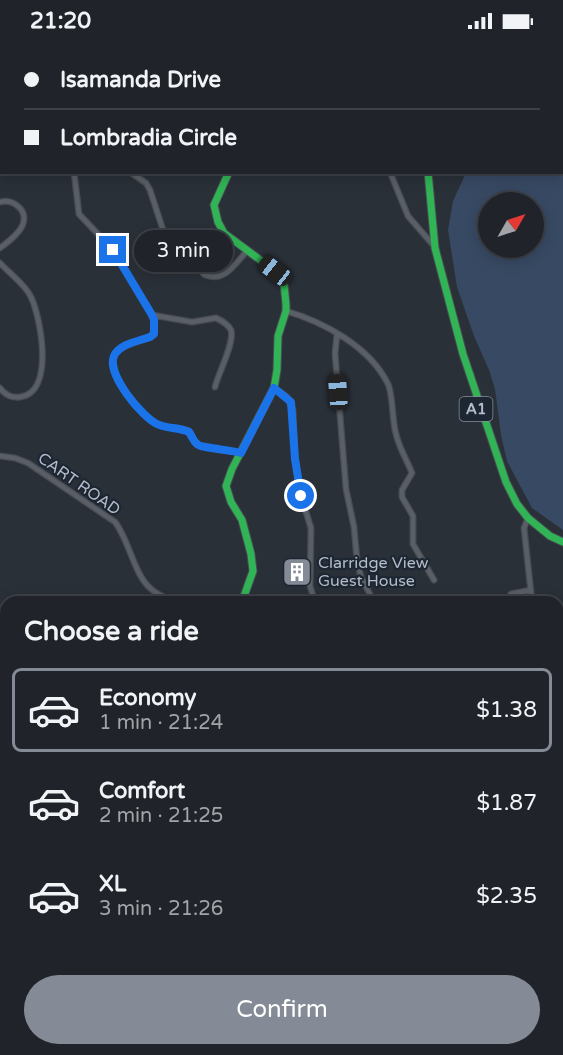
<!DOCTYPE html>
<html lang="en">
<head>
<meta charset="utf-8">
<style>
	:root { --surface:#20242a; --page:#282c32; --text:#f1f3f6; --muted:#a2a4a8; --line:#3d4147; --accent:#848b96 }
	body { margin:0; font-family:"Varela Round",sans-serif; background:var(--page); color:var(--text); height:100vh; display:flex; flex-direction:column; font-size:22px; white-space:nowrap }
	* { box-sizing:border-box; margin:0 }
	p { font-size:20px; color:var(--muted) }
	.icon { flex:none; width:33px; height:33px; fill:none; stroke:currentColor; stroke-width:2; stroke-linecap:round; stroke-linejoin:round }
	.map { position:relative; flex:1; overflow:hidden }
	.side { position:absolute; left:0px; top:554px; width:564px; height:460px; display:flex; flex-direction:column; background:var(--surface); border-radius:18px 18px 0 0; box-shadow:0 3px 15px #0003,0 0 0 2px var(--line) }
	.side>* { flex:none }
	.top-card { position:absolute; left:0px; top:0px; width:564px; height:132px; box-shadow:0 3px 15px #0003,0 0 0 2px var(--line); display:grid; align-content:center; height:132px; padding:0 24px; background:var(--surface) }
	.needle { width:39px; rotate:51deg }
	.controls { position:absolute; left:478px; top:150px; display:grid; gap:12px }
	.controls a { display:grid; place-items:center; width:66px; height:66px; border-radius:50%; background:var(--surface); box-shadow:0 3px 15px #0003,0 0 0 2px var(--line); font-size:30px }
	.end { position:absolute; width:27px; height:27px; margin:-14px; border:8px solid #1a73e8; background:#fff; box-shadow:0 0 0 3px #fff }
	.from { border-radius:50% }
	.bubble { position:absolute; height:42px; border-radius:21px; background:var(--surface); box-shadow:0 3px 15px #0003,0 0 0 2px var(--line); font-size:20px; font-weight:600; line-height:42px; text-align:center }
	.car { position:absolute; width:18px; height:36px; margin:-18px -9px; border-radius:8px; box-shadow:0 0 4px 2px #0007; background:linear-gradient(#222 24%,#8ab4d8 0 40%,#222 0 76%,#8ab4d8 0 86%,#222 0) }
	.top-card b { display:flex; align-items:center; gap:21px; height:57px; font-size:22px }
	.top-card b+b { border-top:2px solid var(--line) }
	.top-card i { width:15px; height:15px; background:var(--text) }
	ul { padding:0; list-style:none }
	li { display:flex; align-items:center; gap:18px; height:84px; margin:0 12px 9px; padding:0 12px; border:3px solid transparent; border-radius:9px }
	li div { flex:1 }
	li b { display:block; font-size:22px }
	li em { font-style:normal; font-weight:600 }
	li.on { border-color:var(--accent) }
	li>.icon { width:54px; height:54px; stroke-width:1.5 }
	h2 { padding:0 24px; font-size:27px; line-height:72px }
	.cta { display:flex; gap:12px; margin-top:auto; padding:12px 24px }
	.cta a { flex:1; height:69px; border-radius:36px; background:var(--accent); color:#fff; font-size:24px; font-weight:600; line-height:69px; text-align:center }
	.status { display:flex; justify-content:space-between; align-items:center; height:42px; padding:0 30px; background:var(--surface); direction:ltr }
	.status svg { height:16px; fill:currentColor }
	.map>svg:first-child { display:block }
	.water { fill:#384963; fill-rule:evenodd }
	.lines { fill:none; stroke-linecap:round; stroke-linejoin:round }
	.street-casing { stroke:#484c53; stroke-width:7 }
	.fast-casing { stroke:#484c53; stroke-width:9 }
	.slow-casing { stroke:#484c53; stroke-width:9 }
	.street { stroke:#5a5e66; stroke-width:4.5 }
	.fast { stroke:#30b455; stroke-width:7 }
	.slow { stroke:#ff9f0a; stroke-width:7 }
	.route { stroke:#1a73e8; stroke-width:8 }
	.labels { text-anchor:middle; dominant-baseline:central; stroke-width:4.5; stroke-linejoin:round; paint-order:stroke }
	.shield { fill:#1d2633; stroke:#878f9c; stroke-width:1.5 }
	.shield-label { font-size:15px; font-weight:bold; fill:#b4bcc9 }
	.street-label { font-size:16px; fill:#b4bcc9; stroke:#1d2633 }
	.poi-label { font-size:16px; fill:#b4bcc9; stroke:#1d2633; text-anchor:start }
</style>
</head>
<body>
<div class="status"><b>21:20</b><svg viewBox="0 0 49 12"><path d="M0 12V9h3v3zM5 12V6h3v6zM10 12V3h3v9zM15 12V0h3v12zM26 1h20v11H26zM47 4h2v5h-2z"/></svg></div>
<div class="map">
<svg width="563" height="1013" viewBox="0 0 563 1013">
	<rect width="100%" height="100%" fill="#2a3038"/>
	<path class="water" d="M413,0H563V488L532,466L507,419L501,393L495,347L489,328L474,294L457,245L448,188L453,159L466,131L562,130V2ZM489,160H534V206H489Z"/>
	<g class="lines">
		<g class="street-casing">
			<path id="street" d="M154,0V2
				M300,0V2
				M328,0L329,2
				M9,2L11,0
				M0,14L2,12
				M74,130L79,172L113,208L152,273L154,278V292C143,301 120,300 114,314C106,332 142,375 157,382C167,387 178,385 189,389C192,393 193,399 197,402C200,406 232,409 241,411
				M130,130L146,141L150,148L166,197L205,233C226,241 235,221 248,208
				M390,130L408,174L434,204
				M0,160C12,157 28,167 23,182C20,191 8,200 0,206
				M0,221C10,232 25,242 31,255C41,276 55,351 20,355C11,356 5,353 0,346
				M286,269C324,280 370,305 388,342C393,352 392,379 396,392C399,406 407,418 412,431L402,448V455L413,474V502L434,538
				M152,273L192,280L216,276C222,279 228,282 231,288C235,300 218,332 215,345
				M337,293L335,311L346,447L354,485L357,518L361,535L374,560
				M274,346L287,355L293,368L295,417L301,454L311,486L310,544L315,560
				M0,414L15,416L28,421L115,480C129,498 134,532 150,546C157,553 166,556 175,560
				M528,476L524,486L532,560
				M477,558L478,560
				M506,560L511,552L531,548
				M0,696L6,698
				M558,765L563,764
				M558,883L563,886
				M558,1007L562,1013
				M261,1008L263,1013"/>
		</g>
		<g class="fast-casing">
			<path id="fast" d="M229,130L214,163L218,180L224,191L275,229L284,242L286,262V269L278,294L277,328L274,346L232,427L226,444L231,460L242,478L251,512L253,529L242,560
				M428,130L435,206L463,312L506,440L517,462L528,476L550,494L563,500"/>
		</g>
		<g class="slow-casing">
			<path id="slow" d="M394,0V2"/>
		</g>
		<use href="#street" class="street"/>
		<use href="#fast" class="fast"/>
		<use href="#slow" class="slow"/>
	</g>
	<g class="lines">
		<path class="route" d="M113,208L152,273L154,278V292L150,295C139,299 119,302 114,314C106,332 142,375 157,382C167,387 178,385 189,390C192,394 193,399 197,402C200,406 232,408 241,411L274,346L291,360L295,417L301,454"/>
	</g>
	<defs>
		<g id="building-square" transform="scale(1.5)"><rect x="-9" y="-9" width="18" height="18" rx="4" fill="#848b96" stroke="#1d2633"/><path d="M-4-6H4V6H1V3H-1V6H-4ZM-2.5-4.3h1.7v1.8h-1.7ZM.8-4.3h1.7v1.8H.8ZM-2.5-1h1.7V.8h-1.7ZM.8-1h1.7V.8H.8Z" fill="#fff"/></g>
	</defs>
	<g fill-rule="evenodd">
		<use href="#building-square" x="297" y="530"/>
	</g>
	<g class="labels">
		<rect class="shield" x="459.5" y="355" width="33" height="24" rx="4.5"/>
		<g class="shield-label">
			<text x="476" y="367">A1</text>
		</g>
		<g class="street-label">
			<text transform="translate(79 442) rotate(35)">CART ROAD</text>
		</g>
		<g class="poi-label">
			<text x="318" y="521">Clarridge View<tspan x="318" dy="18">Guest House</tspan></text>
		</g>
	</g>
</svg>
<div class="controls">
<a><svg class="needle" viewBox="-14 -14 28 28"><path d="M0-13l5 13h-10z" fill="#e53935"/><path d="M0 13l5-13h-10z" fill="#a2a4a8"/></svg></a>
</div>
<i class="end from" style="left:301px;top:454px"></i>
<i class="end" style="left:113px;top:208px"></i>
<div class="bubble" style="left:134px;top:188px;width:99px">3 min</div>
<i class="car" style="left:275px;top:229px;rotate:308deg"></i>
<i class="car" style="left:338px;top:350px;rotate:356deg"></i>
<div class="top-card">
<b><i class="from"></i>Isamanda Drive</b>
<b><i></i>Lombradia Circle</b>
</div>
<section class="side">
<h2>Choose a ride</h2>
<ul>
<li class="on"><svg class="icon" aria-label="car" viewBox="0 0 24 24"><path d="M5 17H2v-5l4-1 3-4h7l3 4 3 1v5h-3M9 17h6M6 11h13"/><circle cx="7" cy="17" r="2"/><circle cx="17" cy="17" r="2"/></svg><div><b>Economy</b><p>1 min · 21:24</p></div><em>$1.38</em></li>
<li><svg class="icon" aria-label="car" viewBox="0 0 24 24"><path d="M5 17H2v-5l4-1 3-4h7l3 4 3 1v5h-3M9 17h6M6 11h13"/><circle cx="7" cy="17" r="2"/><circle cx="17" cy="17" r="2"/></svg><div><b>Comfort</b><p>2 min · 21:25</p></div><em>$1.87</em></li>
<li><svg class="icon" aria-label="car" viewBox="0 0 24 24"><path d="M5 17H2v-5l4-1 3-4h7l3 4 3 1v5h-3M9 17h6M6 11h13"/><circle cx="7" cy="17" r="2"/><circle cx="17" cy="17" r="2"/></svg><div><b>XL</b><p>3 min · 21:26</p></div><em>$2.35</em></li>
</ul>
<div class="cta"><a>Confirm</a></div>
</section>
</div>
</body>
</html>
